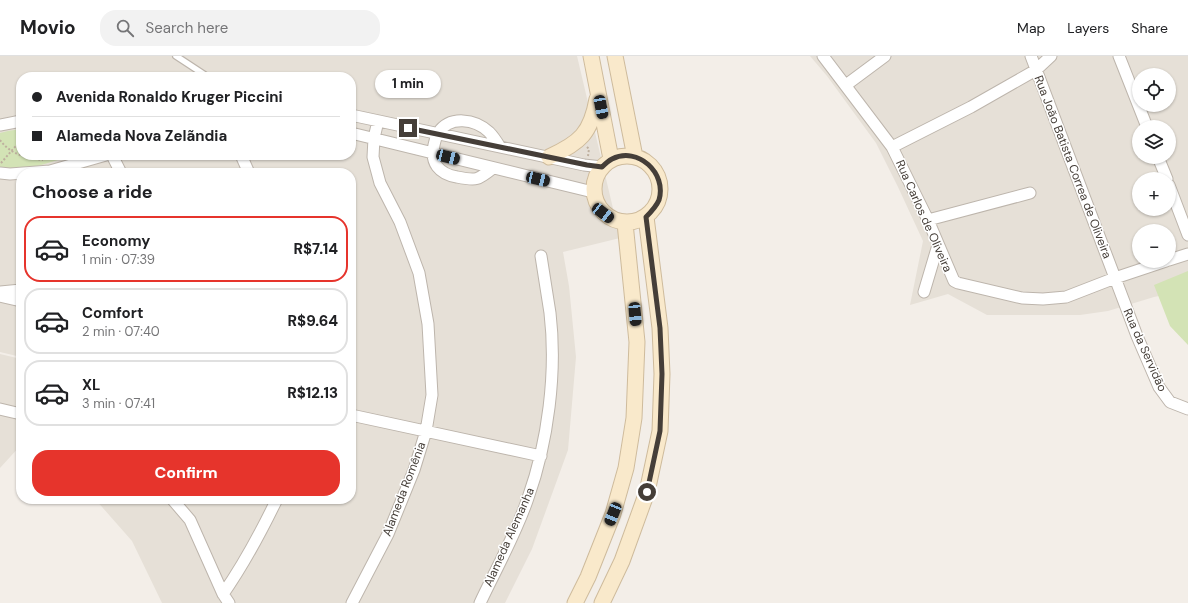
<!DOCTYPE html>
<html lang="en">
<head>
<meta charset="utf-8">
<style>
	:root { --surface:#fff; --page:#f2f2f2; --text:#202124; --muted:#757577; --line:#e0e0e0; --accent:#e6342c }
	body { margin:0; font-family:"DM Sans",sans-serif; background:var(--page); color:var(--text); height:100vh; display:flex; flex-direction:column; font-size:15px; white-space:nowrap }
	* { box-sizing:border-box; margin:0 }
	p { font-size:13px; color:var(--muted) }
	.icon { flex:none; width:22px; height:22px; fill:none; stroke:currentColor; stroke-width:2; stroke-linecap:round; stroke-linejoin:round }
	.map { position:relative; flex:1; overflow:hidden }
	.details { position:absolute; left:16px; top:112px; width:340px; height:336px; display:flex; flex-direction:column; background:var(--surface); border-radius:16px; box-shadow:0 1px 3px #0004 }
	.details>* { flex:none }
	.banner { position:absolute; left:16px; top:16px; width:340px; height:88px; border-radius:16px; box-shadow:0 1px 3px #0004; display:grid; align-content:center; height:88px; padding:0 16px; background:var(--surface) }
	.fabs { position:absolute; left:1132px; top:12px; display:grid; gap:8px }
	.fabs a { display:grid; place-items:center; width:44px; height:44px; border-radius:50%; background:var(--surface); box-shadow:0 1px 3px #0004; font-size:20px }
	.end { position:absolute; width:18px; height:18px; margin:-9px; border:5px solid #453e38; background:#fff; box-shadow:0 0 0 2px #fff }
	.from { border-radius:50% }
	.bubble { position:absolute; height:28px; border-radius:14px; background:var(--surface); box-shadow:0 1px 3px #0004; font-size:13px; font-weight:800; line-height:28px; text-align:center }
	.car { position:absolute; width:12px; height:24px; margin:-12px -6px; border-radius:5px; box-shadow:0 0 3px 1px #0007; background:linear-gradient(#222 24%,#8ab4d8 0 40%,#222 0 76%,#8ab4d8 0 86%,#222 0) }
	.banner b { display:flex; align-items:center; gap:14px; height:38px; font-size:15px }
	.banner b+b { border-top:1px solid var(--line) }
	.banner i { width:10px; height:10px; background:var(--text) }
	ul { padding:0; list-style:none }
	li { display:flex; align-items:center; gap:12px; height:66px; margin:0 8px 6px; padding:0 8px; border:2px solid var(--line); border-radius:16px }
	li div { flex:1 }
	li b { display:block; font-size:15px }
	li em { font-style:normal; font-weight:800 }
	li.on { border-color:var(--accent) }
	li>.icon { width:36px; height:36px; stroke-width:1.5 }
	h2 { padding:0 16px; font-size:18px; line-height:48px }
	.action { display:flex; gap:8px; margin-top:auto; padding:8px 16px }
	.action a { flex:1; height:46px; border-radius:16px; background:var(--accent); color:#fff; font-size:16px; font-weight:800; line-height:46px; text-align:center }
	header { display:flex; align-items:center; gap:24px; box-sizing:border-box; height:56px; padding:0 20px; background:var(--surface); border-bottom:1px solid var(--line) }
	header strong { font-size:19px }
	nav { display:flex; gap:22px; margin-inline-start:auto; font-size:14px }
	.search { width:280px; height:36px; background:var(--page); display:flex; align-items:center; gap:10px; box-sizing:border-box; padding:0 14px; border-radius:16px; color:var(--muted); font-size:15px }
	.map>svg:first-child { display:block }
	.residential { fill:#e6e0d7; fill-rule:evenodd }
	.green { fill:#d3e3b5 }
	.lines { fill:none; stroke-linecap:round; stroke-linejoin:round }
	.service-casing { stroke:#bdb5ac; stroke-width:8 }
	.minor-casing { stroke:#bdb5ac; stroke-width:13 }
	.secondary-casing { stroke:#cebb9c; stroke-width:17 }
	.path { stroke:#beaf9e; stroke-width:2; stroke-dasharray:2 2; stroke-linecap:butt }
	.service { stroke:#fff; stroke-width:5.5 }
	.minor { stroke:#fff; stroke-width:11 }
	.secondary { stroke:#f9e9cb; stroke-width:15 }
	.route { stroke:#453e38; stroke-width:5 }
	.labels { text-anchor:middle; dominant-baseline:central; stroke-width:3; stroke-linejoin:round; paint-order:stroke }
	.street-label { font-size:12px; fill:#453e38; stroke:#fff }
</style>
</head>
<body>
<header>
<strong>Movio</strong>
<div class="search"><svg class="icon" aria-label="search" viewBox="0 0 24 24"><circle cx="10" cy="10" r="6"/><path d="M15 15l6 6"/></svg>Search here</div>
<nav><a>Map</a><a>Layers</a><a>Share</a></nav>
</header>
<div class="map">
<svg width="1188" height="547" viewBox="0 0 1188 547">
	<rect width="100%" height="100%" fill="#f3eee8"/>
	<path class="residential" d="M0,0H577L620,182L563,196L569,230L576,301L568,394L532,493L505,547H162L132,485L95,443H351V117H21V301L0,296ZM21,21H351V99H21Z
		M810,0H1188V234L1154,241L1108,255L1080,259H987L948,238L910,249L923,185L898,131L876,87L827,20ZM1139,19H1169V49H1139ZM1139,71H1169V101H1139ZM1139,123H1169V153H1139ZM1139,175H1169V205H1139Z
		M0,298L21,303V389L0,412Z"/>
	<path class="green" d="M21,73V99H75L24,114L0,113V77L8,75Z
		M1188,215V289L1170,270L1154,229Z"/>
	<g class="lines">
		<g class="service-casing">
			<path id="service" d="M176,0L208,21"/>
		</g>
		<g class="minor-casing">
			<path id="minor" d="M823,0L892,91L928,164L954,225L958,227L1022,242L1043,243L1066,241L1115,222L1166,205
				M1031,0L1137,280L1159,331L1170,346L1188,353
				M1119,0L1147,71
				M846,29L885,0
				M351,59L584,109L602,111
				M0,69L21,65
				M351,77L593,136
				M892,91L971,51L1036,14L1051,0
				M112,99L121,117
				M241,99L249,117
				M1158,101L1167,123
				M493,112C478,124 477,125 457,121C439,118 430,107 434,89C435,85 436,80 438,77C450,59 475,63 489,76C493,80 497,86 500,91
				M0,117L10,118L50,115L106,99
				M1169,129L1188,179
				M928,164L1030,137
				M1169,204L1188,198
				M0,236L21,234
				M924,236L938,189
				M0,240L21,245
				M0,353L21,358
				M351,359L541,400
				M172,443L190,464L223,538L229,547
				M223,538C244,508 261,476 277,443
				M352,547L388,478L414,414L426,375L432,339L428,268L419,217L400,166L380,127L373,101L374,82L378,65
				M480,547C496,513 516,478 528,442C548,386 557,316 550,257C547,238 544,219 541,200"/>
		</g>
		<g class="secondary-casing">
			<path id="secondary" d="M591,0L611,103
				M615,0L635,101
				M594 133a33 33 0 1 1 66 0a33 33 0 1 1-66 0Z
				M549,101C580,87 591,77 597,43
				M575,547L588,521L613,458L626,412L634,362L637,286L625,167
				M602,547L622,505L647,436L660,375L662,318L660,272L646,161"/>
		</g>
		<path class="path" d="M0,84C10,98 26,102 43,104
			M587,91L589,93L588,100
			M1,107L21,84"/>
		<use href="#service" class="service"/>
		<use href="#minor" class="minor"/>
		<use href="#secondary" class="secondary"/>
	</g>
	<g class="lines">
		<path class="route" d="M408,72L587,109L602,111C605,108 608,105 612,103C638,90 667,117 659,144C656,151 651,156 646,161L660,272L662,318L660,375L647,436"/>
	</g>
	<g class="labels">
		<g class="street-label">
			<text transform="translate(1073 111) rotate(69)">Rua João Batista Correa de Oliveira</text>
			<text transform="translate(924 160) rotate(66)">Rua Carlos de Oliveira</text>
			<text transform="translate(1145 294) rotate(66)">Rua da Servidão</text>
			<text transform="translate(404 433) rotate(-69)">Alameda Romênia</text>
			<text transform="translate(509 481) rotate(-66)">Alameda Alemanha</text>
		</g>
	</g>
</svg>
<div class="fabs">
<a><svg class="icon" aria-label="locate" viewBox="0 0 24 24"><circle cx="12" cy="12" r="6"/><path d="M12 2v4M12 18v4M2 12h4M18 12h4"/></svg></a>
<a><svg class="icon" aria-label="layers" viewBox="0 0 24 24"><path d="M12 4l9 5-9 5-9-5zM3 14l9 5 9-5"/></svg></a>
<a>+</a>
<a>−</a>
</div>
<i class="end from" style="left:647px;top:436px"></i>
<i class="end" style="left:408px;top:72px"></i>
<div class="bubble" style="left:375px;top:14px;width:66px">1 min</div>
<i class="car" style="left:601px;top:51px;rotate:169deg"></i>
<i class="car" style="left:448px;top:101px;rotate:104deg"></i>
<i class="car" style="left:538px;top:123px;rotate:103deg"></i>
<i class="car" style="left:603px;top:157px;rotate:128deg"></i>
<i class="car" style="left:635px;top:258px;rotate:175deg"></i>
<i class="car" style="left:613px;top:458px;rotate:202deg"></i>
<div class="banner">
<b><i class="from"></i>Avenida Ronaldo Kruger Piccini</b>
<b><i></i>Alameda Nova Zelãndia</b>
</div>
<section class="details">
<h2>Choose a ride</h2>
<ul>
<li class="on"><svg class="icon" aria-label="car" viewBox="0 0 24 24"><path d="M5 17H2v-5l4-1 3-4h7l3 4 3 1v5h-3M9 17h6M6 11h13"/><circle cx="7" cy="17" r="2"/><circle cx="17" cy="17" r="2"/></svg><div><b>Economy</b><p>1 min · 07:39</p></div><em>R$7.14</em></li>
<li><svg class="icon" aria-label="car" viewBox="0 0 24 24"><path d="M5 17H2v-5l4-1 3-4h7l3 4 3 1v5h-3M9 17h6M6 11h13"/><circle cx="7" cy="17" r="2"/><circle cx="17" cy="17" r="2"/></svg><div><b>Comfort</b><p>2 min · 07:40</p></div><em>R$9.64</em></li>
<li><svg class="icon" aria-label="car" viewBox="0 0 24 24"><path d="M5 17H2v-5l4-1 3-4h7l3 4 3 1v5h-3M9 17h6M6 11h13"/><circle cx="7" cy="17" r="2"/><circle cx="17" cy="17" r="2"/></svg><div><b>XL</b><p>3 min · 07:41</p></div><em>R$12.13</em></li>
</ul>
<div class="action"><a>Confirm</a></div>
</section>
</div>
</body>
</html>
